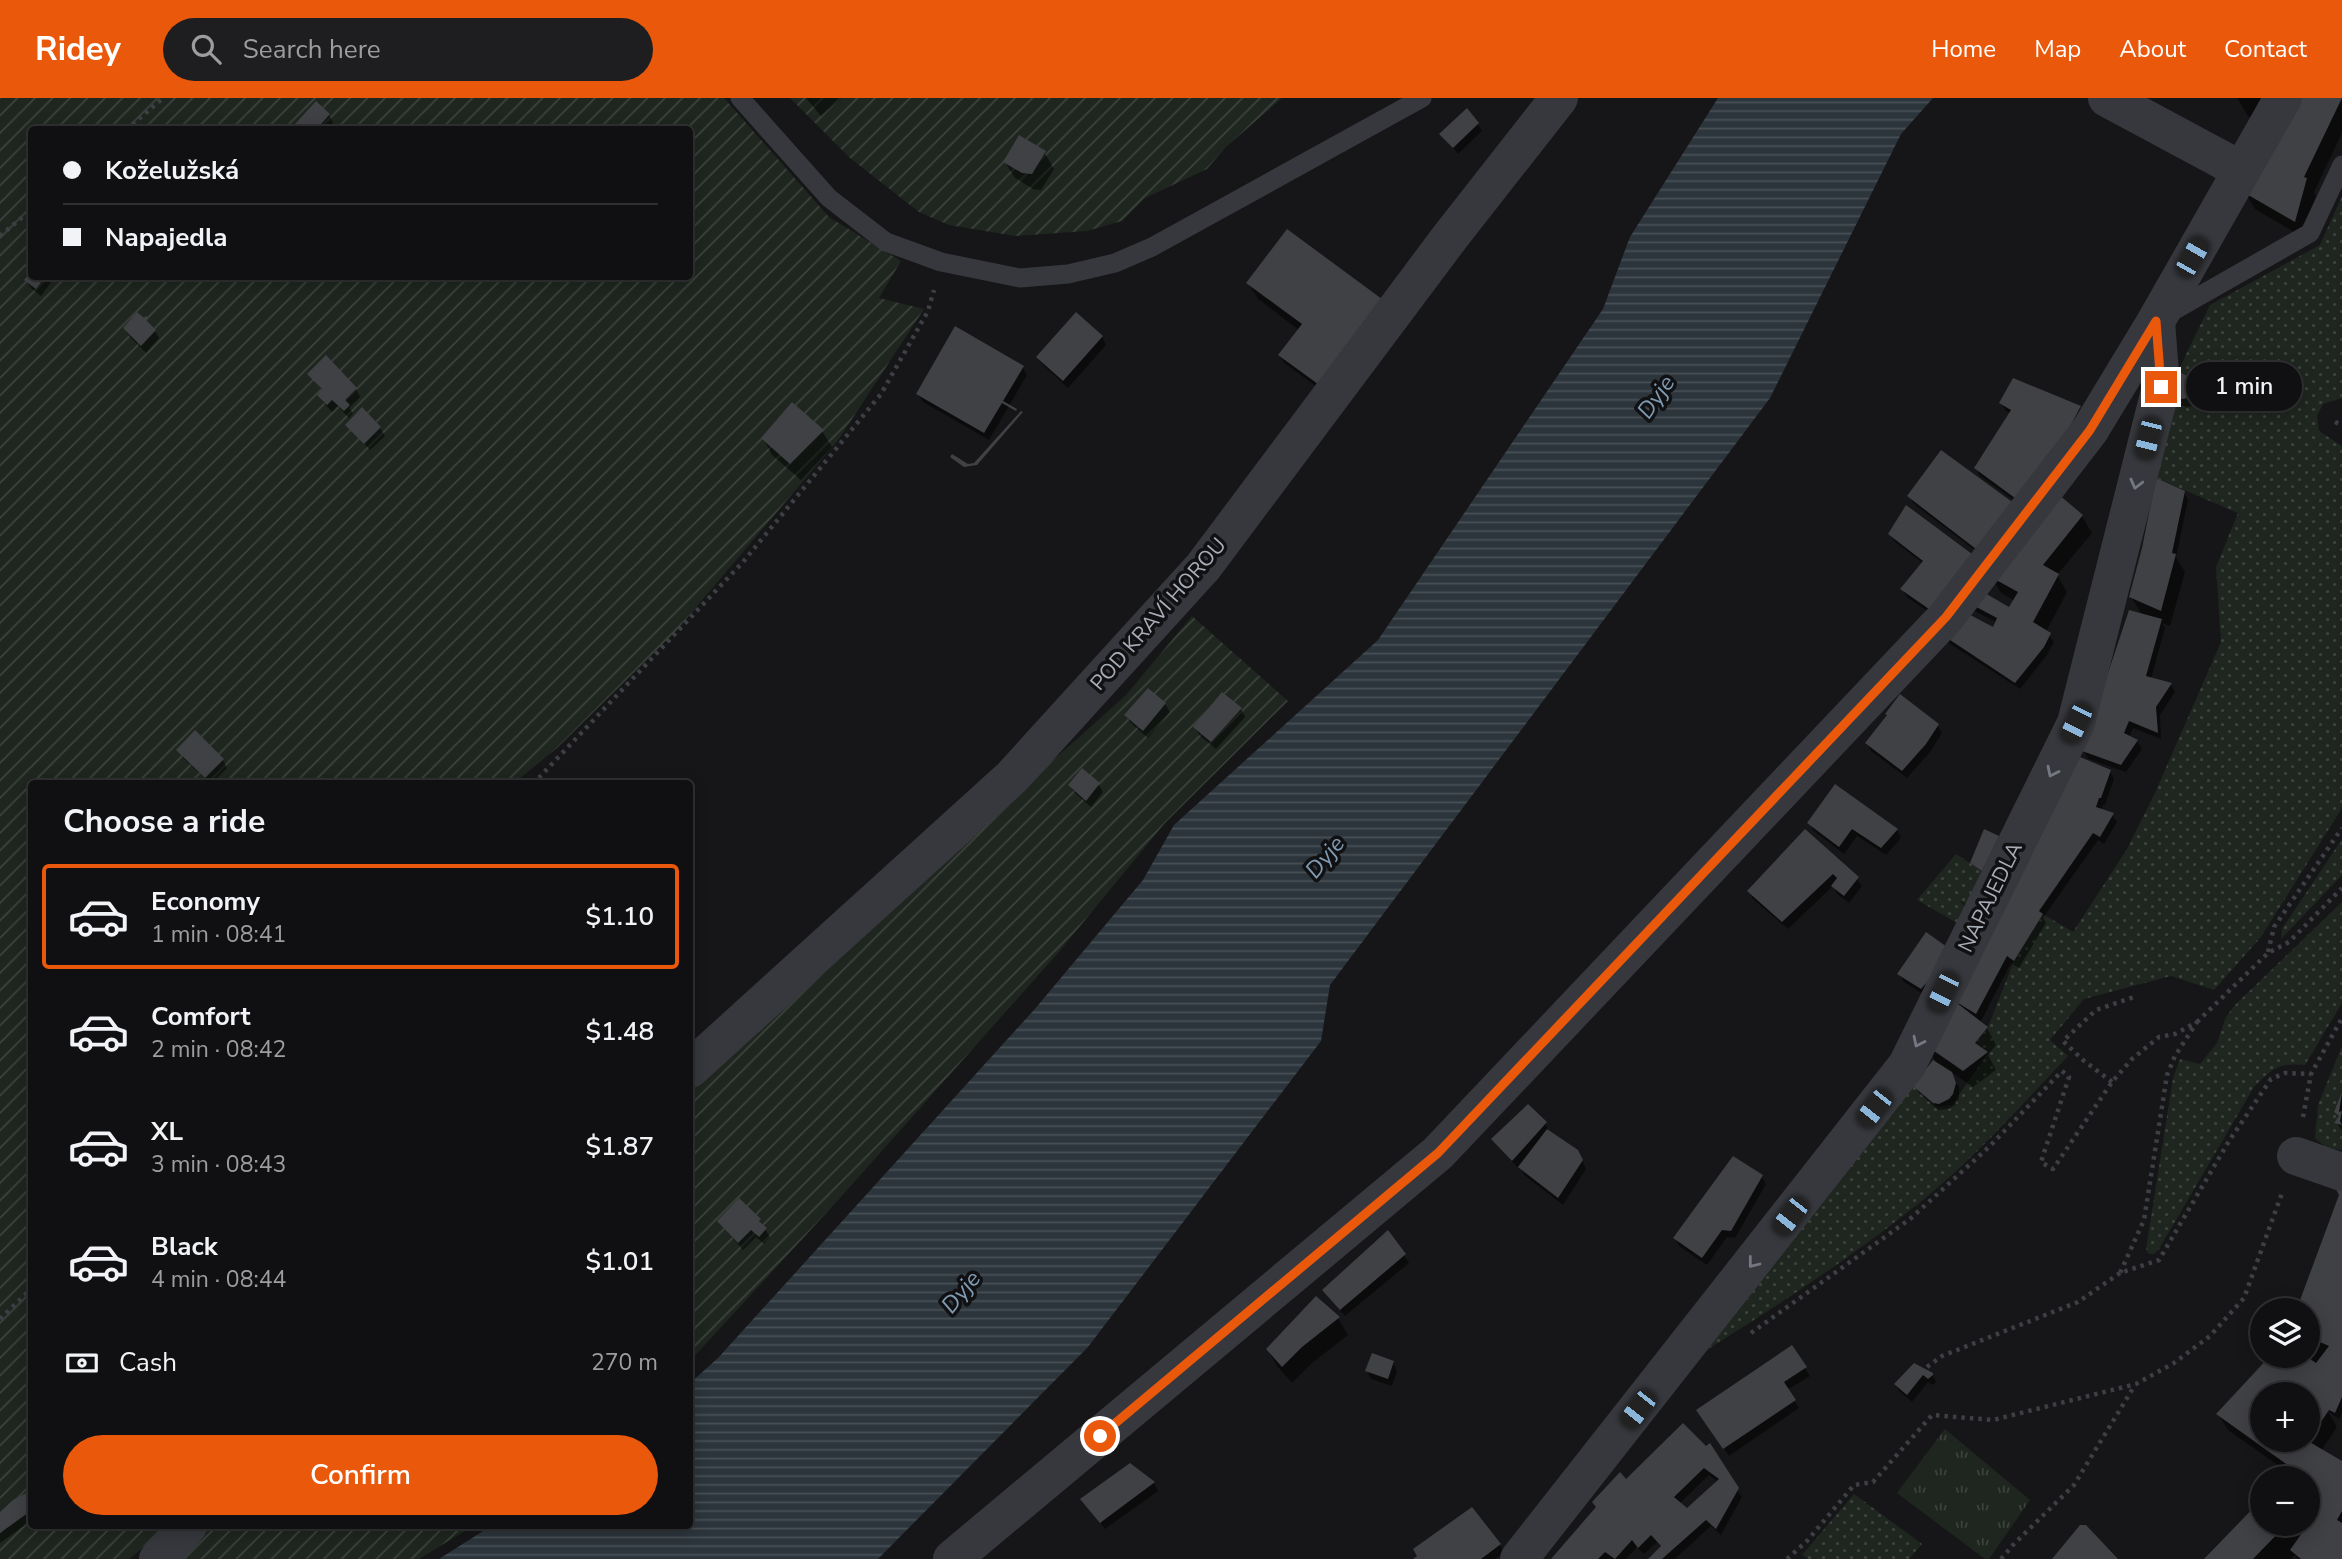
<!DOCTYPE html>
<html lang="en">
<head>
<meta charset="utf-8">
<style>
	:root { --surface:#101012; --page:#1e1e20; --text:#f1f3f6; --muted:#9c9d9f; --line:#303032; --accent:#ea580c }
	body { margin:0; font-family:"Nunito Sans",sans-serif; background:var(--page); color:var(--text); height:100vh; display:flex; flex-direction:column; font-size:26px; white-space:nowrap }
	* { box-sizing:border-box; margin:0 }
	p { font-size:23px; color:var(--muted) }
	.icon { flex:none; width:38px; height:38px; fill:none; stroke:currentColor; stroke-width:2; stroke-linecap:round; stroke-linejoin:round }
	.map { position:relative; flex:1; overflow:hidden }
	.drawer { position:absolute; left:28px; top:682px; width:665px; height:749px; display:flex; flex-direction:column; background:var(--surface); border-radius:7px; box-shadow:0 4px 18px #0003,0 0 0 2px var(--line) }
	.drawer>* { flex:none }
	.guide { position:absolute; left:28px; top:28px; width:665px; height:154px; border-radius:7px; box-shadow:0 4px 18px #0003,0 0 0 2px var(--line); display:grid; align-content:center; height:154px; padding:0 35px; background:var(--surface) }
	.buttons { position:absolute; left:2250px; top:1200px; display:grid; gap:14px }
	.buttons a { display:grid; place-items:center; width:70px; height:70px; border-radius:50%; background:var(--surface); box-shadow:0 4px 18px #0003,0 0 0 2px var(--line); font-size:35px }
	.end { position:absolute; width:32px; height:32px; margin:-16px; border:9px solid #ea580c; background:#fff; box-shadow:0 0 0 4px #fff }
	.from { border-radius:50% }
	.bubble { position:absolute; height:49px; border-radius:24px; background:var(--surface); box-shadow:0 4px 18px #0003,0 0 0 2px var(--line); font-size:23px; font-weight:600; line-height:49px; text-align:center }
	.car { position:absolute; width:21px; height:42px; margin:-21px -10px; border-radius:9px; box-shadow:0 0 5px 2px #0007; background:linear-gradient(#222 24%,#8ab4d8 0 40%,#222 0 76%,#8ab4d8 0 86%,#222 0) }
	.guide b { display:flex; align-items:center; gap:24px; height:66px; font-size:26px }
	.guide b+b { border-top:2px solid var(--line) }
	.guide i { width:18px; height:18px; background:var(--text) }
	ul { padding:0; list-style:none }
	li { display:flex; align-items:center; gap:21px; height:105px; margin:0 14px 10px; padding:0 21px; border:4px solid transparent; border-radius:7px }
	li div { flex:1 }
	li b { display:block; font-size:26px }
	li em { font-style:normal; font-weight:600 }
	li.on { border-color:var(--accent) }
	li>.icon { width:63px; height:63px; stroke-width:1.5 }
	h2 { padding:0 35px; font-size:32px; line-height:84px }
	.pay { display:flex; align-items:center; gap:18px; height:77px; padding:0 35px; font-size:26px }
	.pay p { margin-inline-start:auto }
	.action { display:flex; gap:14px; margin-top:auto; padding:14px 35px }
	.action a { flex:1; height:80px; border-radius:42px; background:var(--accent); color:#fff; font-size:28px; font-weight:600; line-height:80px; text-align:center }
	header { display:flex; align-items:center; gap:42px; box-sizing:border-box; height:98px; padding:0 35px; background:var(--accent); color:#fff }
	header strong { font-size:33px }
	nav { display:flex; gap:38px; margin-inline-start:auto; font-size:24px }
	.search { width:490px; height:63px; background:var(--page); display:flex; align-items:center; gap:18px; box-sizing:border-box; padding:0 24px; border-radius:38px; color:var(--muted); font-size:26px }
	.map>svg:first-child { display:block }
	.grass { fill:url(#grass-dots) }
	.park { fill:url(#park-tufts) }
	.garden { fill:url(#garden-furrows); fill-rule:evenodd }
	.water { fill:url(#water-rules) }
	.shadow { fill:#0007; fill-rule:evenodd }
	.building { fill:#404145; fill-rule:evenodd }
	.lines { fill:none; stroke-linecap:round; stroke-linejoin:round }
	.path { stroke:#3d3f44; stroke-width:4.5; stroke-dasharray:3.5 5; stroke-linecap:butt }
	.service { stroke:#37383d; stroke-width:19 }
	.minor { stroke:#37383d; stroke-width:38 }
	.oneway { stroke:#757881 }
	.route { stroke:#ea580c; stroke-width:9 }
	.labels { text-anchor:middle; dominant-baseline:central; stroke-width:7; stroke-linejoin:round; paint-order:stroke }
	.street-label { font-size:21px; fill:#a8adb8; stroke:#111113 }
	.water-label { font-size:23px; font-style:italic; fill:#7f9bb3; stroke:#111113 }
</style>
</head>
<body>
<header>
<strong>Ridey</strong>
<div class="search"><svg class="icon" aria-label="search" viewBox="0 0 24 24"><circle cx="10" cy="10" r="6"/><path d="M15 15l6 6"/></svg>Search here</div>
<nav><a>Home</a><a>Map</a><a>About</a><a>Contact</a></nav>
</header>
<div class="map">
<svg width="2342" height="1461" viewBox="0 0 2342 1461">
	<defs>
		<pattern id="grass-dots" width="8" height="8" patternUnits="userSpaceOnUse" patternTransform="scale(1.75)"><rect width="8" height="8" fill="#1e261f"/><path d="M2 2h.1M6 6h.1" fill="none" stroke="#3c433d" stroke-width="1.8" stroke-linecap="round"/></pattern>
		<pattern id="park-tufts" width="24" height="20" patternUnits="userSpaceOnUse" patternTransform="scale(1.75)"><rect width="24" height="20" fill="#1e261f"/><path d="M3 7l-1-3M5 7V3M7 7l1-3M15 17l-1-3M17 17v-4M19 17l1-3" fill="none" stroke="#3c433d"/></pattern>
		<pattern id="garden-furrows" width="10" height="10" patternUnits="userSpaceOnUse" patternTransform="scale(1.75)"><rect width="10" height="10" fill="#1e261f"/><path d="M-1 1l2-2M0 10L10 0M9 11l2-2" fill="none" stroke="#3c433d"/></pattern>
		<pattern id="water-rules" width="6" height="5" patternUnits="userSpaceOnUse" patternTransform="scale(1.75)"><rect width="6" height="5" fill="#2c353c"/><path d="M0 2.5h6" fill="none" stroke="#485056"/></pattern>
	</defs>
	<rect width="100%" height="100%" fill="#161618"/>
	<path class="grass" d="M2342,98V300L2323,306L2317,318L2319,333L2342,348V710L2261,839L2214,892L2171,878L2084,901L2050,942L2068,958C2016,1013 1965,1071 1904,1117C1836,1170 1763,1217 1689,1263L1913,988L1938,1009L1952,1007L1988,955L1975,945L1988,929L2014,863L2043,816L2073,834L2127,751L2155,695L2221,544L2216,469L2238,415L2156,380L2173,299C2187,302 2200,301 2196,283L2178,273L2210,207L2320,147Z
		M2342,741V777L2281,841L2282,831Z
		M1956,756L1982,773L1966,806L1958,802L1965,808L1957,825L1917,802Z
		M2342,804V905L2305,967C2278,965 2273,970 2254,989L2159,1151L2154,1156H2149L2146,1151L2173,980L2180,961L2200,966L2217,945L2226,919L2235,907Z
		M2342,948V993L2334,1014L2339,1018L2335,1025L2342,1027V1052L2327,1050L2315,1040L2318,1007Z
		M1854,1396L1922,1446L1909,1461H1808L1802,1457Z"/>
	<path class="park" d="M1945,1331L2030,1402L1989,1461H1985L1897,1395Z"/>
	<path class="garden" d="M0,0H724L829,119L901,163L879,200L924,211L839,341L676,533L557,650L513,686H32V1428H167L129,1461H0ZM32,32H690V178H32Z
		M790,0H1282L1226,49L1207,71L1145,100L1122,123L1087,133L1015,138L949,127L919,114L850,60Z
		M1192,518L1288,603L1164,726L1058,855L840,1100L690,1263V989L1126,597Z
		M203,1428H473L419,1461H172Z"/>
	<path class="water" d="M1718,0H1933L1901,36L1770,300L1330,887L1321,943L1088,1249L878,1461H439L491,1428H690V1285L718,1260L1034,912L1143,782L1174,727L1378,542L1603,211L1630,139Z"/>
	<path class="shadow" d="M806,0H842L821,18Z
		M2237,0H2274L2258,25L2248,18Z
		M2342,0V35L2314,94L2316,98L2304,140L2255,111L2245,94Z
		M329,17L333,25L327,32H300L297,27Z
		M1478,26L1482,33L1458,56L1442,36Z
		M1044,54L1054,71L1041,92L1033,91L1015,80L1005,64Z
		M32,178H53L54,180L41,198L31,190L26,182Z
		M1248,185L1384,205L1327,296L1284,265L1280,258L1299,232L1258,201Z
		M125,230L155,233L159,240L146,255L129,238Z
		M1102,239L1106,247L1068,290L1043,267L1038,259Z
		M1022,269L1027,277L989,342L923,304L918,296Z
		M309,276L356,291L360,299L349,310L353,315L349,320L338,308L332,314L324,305L319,297L323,293Z
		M2014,283L2080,310L2084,318L2024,409L1980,378L1976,370L2011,316L2006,313L2001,305Z
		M2195,284L2201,300L2199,306L2188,309L2178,307L2174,299Z
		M348,327L380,330L385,338L370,352Z
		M822,333L832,349L801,382L772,357L763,340Z
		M1941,354L1981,457L1914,406L1909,398Z
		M2184,394L2188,402L2176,459L2185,474L2170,528L2162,525L2165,530L2151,581L2171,587L2175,594L2160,617L2161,641L2133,630L2129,639L2137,643L2142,651L2126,674L2088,661L2084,653L2142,517L2131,499Z
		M2059,398L2082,418L2092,435L2057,477L2067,494L2046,534L2054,544L2047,557L2020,591L1947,544L1943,536L1994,531L1997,525L1973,512L1969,505L2014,515L2015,503L2001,495L1991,478Z
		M1890,436L1970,457L1934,518L1907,499L1902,491L1923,465L1895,444Z
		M1148,592L1165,606L1170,614L1148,640L1131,625L1126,618Z
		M1241,611L1245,619L1216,651L1199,637L1195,629Z
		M1937,627L1942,635L1930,654L1907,680L1871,653L1867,645Z
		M195,635L223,662L227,670L211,686L183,660L179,652Z
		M2110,673L2114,681L2105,707H2103L2101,713L2112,717L2117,724L2104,746L2098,742L2043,820L2046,825L2019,870L2011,865L1980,925L1987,930L1996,947L1988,957L1996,972L1973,989L1948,972L1959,989V1000L1955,1007L1949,1011L1938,1012L1919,995L1915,988L1938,967L1926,946Z
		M1099,687L1103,694L1091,709L1075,695L1070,688Z
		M1809,725L1897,732L1901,740L1886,757L1857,738L1844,756L1814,733Z
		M1806,734L1857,781L1862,788L1849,805L1837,796L1833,788L1788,831L1753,801L1749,793Z
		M1926,837V898L1904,884L1899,876Z
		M2342,998V1033L2337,1025L2340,1020L2336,1014Z
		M1545,1025L1549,1034L1582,1062L1586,1071L1563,1107L1524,1077L1519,1067L1517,1069L1493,1041Z
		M1761,1078L1766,1086L1735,1140L1727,1139L1707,1167L1679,1148L1675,1140Z
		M2342,1087V1315L2339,1321L2327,1312L2337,1329L2321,1353L2342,1365V1461H2297L2295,1457L2291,1461H2206L2263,1426H2308V1381L2289,1375L2228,1332L2218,1316L2272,1258H2308V1213ZM2263,1297H2308V1342H2263Z
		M759,1122L770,1139L764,1146L756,1139L743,1152L719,1124Z
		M1404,1157L1409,1165L1345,1218L1324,1192Z
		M1316,1200L1338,1220L1348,1237L1312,1265L1292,1285L1277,1268L1268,1252Z
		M1791,1249L1810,1278L1787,1292L1799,1310L1729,1358L1703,1320Z
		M1393,1265L1397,1273L1392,1288L1371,1281L1367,1273Z
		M1914,1268L1932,1276L1936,1284L1933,1287L1928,1284L1912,1304L1900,1294L1896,1287Z
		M1683,1327L1742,1399L1721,1437L1711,1428L1675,1461H1651L1662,1450L1657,1444L1644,1456L1637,1449L1626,1461H1553L1626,1383ZM1709,1377L1718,1384L1687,1413L1679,1406Z
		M1130,1367L1154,1385L1158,1393L1105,1431L1082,1401Z
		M32,1394V1422L0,1445V1416Z
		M1500,1447L1504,1455L1495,1461H1416Z"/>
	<path class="building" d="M2299,0H2342L2304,79L2307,80L2295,124L2243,94Z
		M316,3L330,16L316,32H301L295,26Z
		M1467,10L1479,25L1453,50L1439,36Z
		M1019,37L1046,53L1032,76L1022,75L1003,64Z
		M1287,131L1386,204L1322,289L1278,257L1302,226L1246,185Z
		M32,172V178H46L36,191L24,182Z
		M137,214L144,220L146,218L148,220L146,222L156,232L141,248L123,230Z
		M1076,214L1103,238L1063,283L1036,259Z
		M955,228L1024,268L1003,303L1017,311L1016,313L1002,305L984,335L916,296Z
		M326,257L357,290L345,302L350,307L344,313L332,302L327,307L317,297L322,291L307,276Z
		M2178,273L2196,283L2198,291L2195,298L2183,301L2172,299Z
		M2013,280L2081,308L2066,336L2019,403L1974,370L2011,312L1999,305Z
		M792,304L824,332L790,366L761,340Z
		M362,309L381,329L364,346L345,327Z
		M1021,313L1023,314L977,367L964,369L950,359L952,356L968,366L974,365Z
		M1941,352L2015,406L1976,451L1907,398Z
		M2156,380L2185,393L2172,455L2176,456L2161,513L2129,499L2142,450Z
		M2058,396L2083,417L2043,467L2059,476L2033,524L2051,535L2044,549L2015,585L1941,536L1961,512L1993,529L1997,520L1967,504L1978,491L2009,509L2018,494L1989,478Z
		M1906,407L1972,456L1929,511L1900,491L1923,463L1888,436Z
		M2129,512L2162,521L2146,578L2172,585L2156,609L2158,635L2129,623L2124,635L2138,642L2121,667L2082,653Z
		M1148,590L1166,605L1143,633L1124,617Z
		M1222,594L1242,610L1211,644L1193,629Z
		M1900,596L1939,626L1926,646L1902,673L1865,645L1887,617L1885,616Z
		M195,632L224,661L205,680L176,652Z
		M2080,659L2111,672L2101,700H2099L2096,709L2114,715L2100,739L2093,735L2039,813L2043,816L2014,863L2007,858L1976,916L1953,902L1988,929L1975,945L1988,954L1963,973L1924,946Z
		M1082,670L1100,685L1086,703L1068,687Z
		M1835,686L1898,731L1881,750L1852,731L1839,749L1807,725Z
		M1805,731L1859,779L1844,798L1831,788L1837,780L1833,776L1782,824L1747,793Z
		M1984,731L1999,738L1982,773L1970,765Z
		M1926,834L1947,849L1929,882L1921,891L1897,876Z
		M1933,962L1952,974L1956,985L1953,996L1949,1001L1939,1006L1933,1005L1913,988Z
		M2342,994L2339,1014L2342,1013L2340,1023L2342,1027L2334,1025L2339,1018L2334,1014Z
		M1528,1006L1547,1024L1512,1063L1491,1041Z
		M1547,1031L1578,1052L1583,1062L1558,1100L1518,1069Z
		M1733,1058L1763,1077L1731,1133L1722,1132L1702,1160L1673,1140Z
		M2342,1085V1299L2335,1315L2329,1312L2308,1343L2342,1363V1413L2337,1422L2342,1425V1461H2301L2290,1452L2314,1418L2308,1413V1381H2281L2292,1370L2216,1316L2270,1258H2306L2316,1265L2329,1248L2313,1241L2308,1246V1213H2296L2339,1097L2336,1091ZM2263,1297H2308V1342H2263Z
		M739,1100L761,1121L759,1123L767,1130L759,1139L751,1132L738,1145L717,1123Z
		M1388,1132L1406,1156L1340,1212L1322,1192Z
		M1316,1198L1340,1219L1302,1249L1282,1269L1266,1251Z
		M1792,1247L1807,1269L1784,1284L1796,1302L1723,1351L1696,1312Z
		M1372,1255L1394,1263L1388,1281L1365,1273Z
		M1914,1265L1933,1275V1277L1928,1281L1923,1277L1907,1297L1894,1286Z
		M1683,1325L1706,1348L1710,1345L1739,1390L1716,1431L1706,1422L1662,1461H1648L1661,1448L1651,1437L1638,1450L1632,1442L1615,1461L1605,1454L1598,1461H1551L1596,1409L1592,1404L1620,1374L1626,1381ZM1704,1370L1719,1381L1687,1410L1674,1399Z
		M1130,1365L1155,1384L1100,1425L1080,1401Z
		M32,1392V1412L0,1435V1414L13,1402Z
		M2263,1400V1426H2287L2253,1461H2204Z
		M1472,1409L1501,1446L1481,1461H1413L1417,1458L1413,1451Z
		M2080,1427H2086L2118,1461H2052Z"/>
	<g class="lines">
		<path class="path" d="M126,32L163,0
			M0,138L32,111
			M2335,324L2342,327
			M533,686L743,464L881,296L928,213L934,192
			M2268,854L2274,829L2342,730
			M2197,924L2268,855L2289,844L2342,790
			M2112,984L2083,962L2063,943L2096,912L2137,898
			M2303,1019L2311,976L2342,920
			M0,1221L32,1190
			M1751,1235L1910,1121L1989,1049L2062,973L2069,979L2041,1064L2053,1071L2112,984L2132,961L2159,939L2175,936L2197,924L2175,958L2167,977L2144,1122L2120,1175L2159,1162L2229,1043L2271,981L2285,975L2311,976
			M1927,1269L1942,1258L2078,1204L2120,1175
			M1787,1461L1807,1443L1854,1387L1873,1384L1932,1317L1993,1322L2136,1286L2174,1265L2210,1238L2244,1200L2282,1095
			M2001,1461L2013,1447L2074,1387L2135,1287"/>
		<path class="service" d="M740,0L829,100L886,144L941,164L1020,180L1068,176L1115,165L1152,149L1422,0
			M2166,217L2310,135L2342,67"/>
		<path class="minor" d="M2107,0L2241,72
			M690,971L1012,679L1203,469L1450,139L1559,0
			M2296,1058L2342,1074
			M158,1461L188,1428
			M952,1461L1438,1055L1946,519L2090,332L2156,223L2283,0
			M1519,1461L1907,967L2076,625L2161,289L2156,223"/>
	</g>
	<defs><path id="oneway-chevron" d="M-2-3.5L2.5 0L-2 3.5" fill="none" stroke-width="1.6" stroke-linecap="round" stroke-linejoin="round" transform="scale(1.75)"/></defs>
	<g class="oneway">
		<use href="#oneway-chevron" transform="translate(2136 386) rotate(104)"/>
		<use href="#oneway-chevron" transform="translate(2052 674) rotate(116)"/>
		<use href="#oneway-chevron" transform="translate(1918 944) rotate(116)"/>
		<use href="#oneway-chevron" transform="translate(1753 1165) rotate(128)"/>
	</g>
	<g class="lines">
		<path class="route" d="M1100,1338L1438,1055L1946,519L2090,332L2156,223L2161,289"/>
	</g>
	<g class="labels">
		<g class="street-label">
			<text transform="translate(1158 516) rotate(-49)">POD KRAVÍ HOROU</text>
			<text transform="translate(1990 799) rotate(-64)">NAPAJEDLA</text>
		</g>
		<g class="water-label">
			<text transform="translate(1656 299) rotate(-55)">Dyje</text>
			<text transform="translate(1325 759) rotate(-50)">Dyje</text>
			<text transform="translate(961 1194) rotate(-50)">Dyje</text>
		</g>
	</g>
</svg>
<div class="buttons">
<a><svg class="icon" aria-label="layers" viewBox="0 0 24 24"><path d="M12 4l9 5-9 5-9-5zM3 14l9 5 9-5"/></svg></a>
<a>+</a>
<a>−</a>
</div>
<i class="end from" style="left:1100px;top:1338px"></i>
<i class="end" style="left:2161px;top:289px"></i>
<div class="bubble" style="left:2186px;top:264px;width:116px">1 min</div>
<i class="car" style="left:2192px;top:159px;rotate:30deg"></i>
<i class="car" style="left:2148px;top:340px;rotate:194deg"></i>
<i class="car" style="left:2076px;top:625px;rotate:206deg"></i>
<i class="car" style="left:1943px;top:894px;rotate:206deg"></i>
<i class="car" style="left:1874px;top:1010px;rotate:218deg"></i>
<i class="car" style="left:1790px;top:1118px;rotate:218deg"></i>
<i class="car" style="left:1638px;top:1311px;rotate:218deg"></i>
<div class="guide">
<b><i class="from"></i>Koželužská</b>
<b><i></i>Napajedla</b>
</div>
<section class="drawer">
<h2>Choose a ride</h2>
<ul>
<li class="on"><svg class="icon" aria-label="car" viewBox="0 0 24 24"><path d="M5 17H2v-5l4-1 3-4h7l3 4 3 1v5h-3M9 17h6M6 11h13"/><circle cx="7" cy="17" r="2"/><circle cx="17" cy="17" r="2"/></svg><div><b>Economy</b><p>1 min · 08:41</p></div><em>$1.10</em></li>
<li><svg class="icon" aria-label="car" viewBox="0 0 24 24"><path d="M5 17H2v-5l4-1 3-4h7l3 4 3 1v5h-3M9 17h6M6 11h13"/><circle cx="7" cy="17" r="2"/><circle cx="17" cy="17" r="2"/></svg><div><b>Comfort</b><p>2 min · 08:42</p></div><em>$1.48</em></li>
<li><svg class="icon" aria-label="car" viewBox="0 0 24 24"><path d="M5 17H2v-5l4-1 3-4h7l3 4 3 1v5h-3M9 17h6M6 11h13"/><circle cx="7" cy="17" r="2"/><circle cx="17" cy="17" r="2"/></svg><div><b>XL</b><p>3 min · 08:43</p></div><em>$1.87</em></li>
<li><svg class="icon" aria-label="car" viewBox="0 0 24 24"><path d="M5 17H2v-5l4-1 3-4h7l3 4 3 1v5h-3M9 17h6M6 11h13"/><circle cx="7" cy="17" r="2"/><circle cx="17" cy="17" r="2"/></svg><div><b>Black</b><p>4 min · 08:44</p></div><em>$1.01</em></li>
</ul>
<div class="pay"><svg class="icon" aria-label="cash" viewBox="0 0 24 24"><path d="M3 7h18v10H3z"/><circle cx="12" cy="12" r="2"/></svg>Cash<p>270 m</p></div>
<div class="action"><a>Confirm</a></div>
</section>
</div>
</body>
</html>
